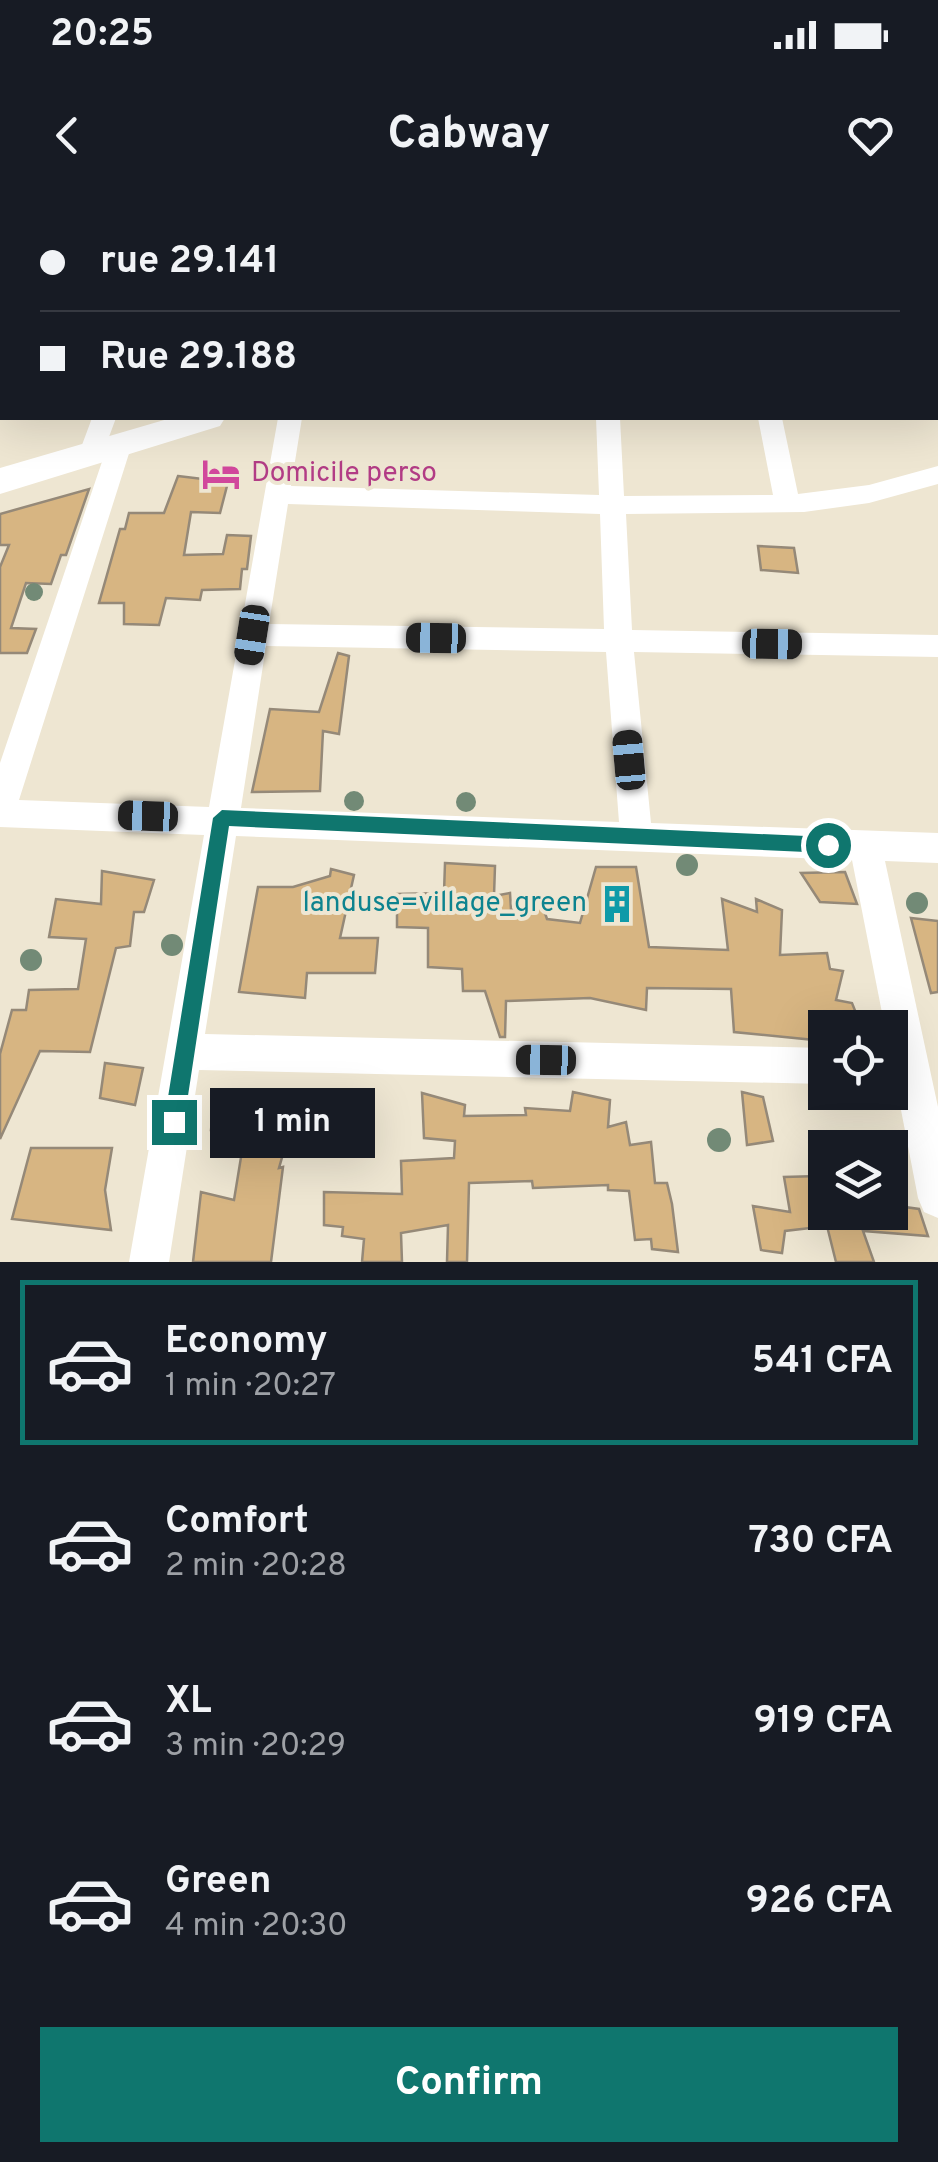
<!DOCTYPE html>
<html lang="en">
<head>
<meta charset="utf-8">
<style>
	:root { --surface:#171b24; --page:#20242c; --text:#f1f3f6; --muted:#9ea1a6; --line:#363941; --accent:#0f766e }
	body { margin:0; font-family:Overpass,sans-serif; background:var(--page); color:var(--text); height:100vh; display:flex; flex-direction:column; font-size:38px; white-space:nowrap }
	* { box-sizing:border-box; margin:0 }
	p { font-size:32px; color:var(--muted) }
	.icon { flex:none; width:55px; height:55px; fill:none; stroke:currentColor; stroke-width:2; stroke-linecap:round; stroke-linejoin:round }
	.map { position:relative; height:1062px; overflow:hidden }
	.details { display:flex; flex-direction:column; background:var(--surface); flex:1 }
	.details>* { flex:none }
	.guide { position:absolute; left:0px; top:0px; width:940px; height:220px; box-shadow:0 10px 40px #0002; display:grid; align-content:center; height:220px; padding:0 40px; background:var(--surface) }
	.fabs { position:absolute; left:808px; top:810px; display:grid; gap:20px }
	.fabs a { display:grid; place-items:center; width:100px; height:100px; border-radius:0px; background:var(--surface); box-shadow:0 10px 40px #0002; font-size:50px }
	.end { position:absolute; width:45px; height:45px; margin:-22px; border:12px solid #0f766e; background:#fff; box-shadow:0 0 0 5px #fff }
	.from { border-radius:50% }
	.bubble { position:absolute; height:70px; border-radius:0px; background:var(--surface); box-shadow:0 10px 40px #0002; font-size:32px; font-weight:700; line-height:70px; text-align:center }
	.car { position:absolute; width:30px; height:60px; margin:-30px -15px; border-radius:12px; box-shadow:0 0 8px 2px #0007; background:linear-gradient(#222 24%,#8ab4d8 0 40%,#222 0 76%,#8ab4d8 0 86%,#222 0) }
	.guide b { display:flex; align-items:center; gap:35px; height:95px; font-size:38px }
	.guide b+b { border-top:2px solid var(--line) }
	.guide i { width:25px; height:25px; background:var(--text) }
	ul { padding:18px 0 0; list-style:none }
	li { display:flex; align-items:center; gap:30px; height:165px; margin:0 20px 15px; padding:0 20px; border:5px solid transparent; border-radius:0px }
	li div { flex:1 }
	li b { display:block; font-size:38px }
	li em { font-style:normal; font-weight:700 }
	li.current { border-color:var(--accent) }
	li>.icon { width:90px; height:90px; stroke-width:1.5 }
	.primary-button { display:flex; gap:20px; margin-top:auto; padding:20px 40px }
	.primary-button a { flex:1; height:115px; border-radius:0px; background:var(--accent); color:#fff; font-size:40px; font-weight:700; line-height:115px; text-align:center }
	.status { display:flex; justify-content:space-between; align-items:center; height:70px; padding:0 50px; background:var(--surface); direction:ltr }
	.status svg { height:28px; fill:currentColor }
	header { display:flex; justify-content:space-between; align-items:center; height:130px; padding:0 40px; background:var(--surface); font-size:45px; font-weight:700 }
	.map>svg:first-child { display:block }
	.building { fill:#d7b582; stroke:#958978; stroke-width:2.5 }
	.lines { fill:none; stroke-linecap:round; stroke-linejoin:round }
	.street { fill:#fff; fill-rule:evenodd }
	.secondary { fill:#fff; fill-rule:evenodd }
	.tree { fill:#728a76 }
	.route { fill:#0f766e }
	.labels { text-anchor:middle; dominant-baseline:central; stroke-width:8; stroke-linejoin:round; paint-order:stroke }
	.hotel-label { font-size:28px; fill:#b23c85; stroke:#eee6d2; text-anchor:start }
	.culture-label { font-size:28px; fill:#0d838f; stroke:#eee6d2; text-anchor:end }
</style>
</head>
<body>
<div class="status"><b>20:25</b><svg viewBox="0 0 49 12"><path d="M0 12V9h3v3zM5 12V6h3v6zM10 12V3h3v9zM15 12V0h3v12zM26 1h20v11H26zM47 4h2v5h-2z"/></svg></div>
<header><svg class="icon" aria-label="back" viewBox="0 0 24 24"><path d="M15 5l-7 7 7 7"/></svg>Cabway<svg class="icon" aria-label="heart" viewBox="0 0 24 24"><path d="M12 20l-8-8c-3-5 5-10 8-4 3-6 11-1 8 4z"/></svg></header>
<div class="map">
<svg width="938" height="1062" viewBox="0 0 938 1062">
	<rect width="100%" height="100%" fill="#eee6d2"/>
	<path class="building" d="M178,276L228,282L220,313L191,312L184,355L223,354L227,335L251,336L247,369H242L240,389L202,390L200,400L166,398L159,425L124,424V403H99L120,329H125L129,313H164Z
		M89,289L66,355H61L51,384L26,383L11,428L36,429L27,453H0V367L9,345H0V314Z
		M758,346L794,348L798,373L761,370Z
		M338,453L349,456L339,534L323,531L320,591L252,592L270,509L319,512Z
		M445,663L495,666L494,696L510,693L511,710L543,707L547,719L580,723L596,667H636L649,747L728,750L722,699L757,712L756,699L782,710L780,755L827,753L830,769L843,771L836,800L852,803L862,828H825V841L734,832L731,789L647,788L646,810L590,798L506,801L505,837H500L485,791H463L462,769L428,767V728L397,727V694L444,693Z
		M331,669L354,675L340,738H378L375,773H307L305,798L239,792L258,687H293L330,676Z
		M102,671L154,680L144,712H134L130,746L116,748L90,852L40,851L0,939V854L12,810H26L29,790L78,789L86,739L49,737L56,699L101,704Z
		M845,672L857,704L820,702L801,673Z
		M911,718L938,721V792L931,793Z
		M105,863L143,868L135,905L100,898Z
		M573,892L610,900L608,927L626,922L630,945L651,942L655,983H667L672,1004L678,1052L652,1049L651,1039L635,1040L629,991L608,990V985L533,988L532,981L469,983L467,1062H447L448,1025L401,1033L402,1062H362L364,1039L342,1036L343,1027L324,1025V992L402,994L401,961L454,958L455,941L424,938L422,893L465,905L464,916L526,915L525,908L570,911Z
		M742,892L763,897L773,941L747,945Z
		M214,896H233V902L317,904L315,926L292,923L279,968L283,967L271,1062H193L201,992L234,1000L245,933L211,930Z
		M31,948H112L105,990L111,1030L12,1019Z
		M819,976L820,1016L890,1012V1005L919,1009L928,1036L863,1031L874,1062H836L827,1026L785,1031L782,1053L761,1050L753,1006L790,1012L784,977Z"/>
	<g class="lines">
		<path class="street" d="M157,0H177L178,2H159Z
			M323,0H345L347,2H325Z
			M561,0H586L588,2H563Z
			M92,218H116L103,253L91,261L79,253Z
			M278,218H302L291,286L599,295L596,218H620L624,296L773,295L758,218H782L798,294L869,285L938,266V284L869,303L804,312L626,314L632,430L938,435V457L634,452L651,623L938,633V663L885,661L938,907V1018L924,1012L918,998L890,853V828H885L852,660L236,636L205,834L825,848V884L199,870L169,1062H129L204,635L0,627V563L108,244L120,236L132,244L19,600L209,607ZM288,304L600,314L604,429L269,424ZM266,446L606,452L619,622L241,608Z"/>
		<path class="secondary" d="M171,218H225L220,226L0,294V268Z"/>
	</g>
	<g class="tree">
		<circle cx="34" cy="392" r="9"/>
		<circle cx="354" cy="601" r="10"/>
		<circle cx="466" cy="602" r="10"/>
		<circle cx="687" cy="665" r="11"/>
		<circle cx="917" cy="703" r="11"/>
		<circle cx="172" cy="745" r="11"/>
		<circle cx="31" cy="760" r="11"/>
		<circle cx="347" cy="911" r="12"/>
		<circle cx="719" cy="940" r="12"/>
	</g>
	<path class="route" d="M222,610L828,637L836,645L828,653L229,626L184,922L174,932L164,922L213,618Z"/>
	<defs>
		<g id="hotel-bare" transform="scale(3)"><path d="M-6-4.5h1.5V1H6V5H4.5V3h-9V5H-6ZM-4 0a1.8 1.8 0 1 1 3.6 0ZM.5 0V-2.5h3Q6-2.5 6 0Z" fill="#d1479c" stroke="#eee6d2" stroke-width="2.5" paint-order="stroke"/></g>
		<g id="building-bare" transform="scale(3)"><path d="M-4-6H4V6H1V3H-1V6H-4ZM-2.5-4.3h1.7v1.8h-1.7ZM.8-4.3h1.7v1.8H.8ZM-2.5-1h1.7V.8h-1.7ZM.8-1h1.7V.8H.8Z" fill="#0f9aa8" stroke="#eee6d2" stroke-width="2.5" paint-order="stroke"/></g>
	</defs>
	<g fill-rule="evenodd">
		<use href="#hotel-bare" x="221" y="274"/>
		<use href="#building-bare" x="617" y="704"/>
	</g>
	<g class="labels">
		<g class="hotel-label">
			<text x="251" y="274">Domicile perso</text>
		</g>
		<g class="culture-label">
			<text x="587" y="704">landuse=village_green</text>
		</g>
	</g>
</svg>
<div class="fabs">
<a><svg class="icon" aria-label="locate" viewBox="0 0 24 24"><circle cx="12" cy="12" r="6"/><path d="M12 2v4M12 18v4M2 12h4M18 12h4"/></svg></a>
<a><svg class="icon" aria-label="layers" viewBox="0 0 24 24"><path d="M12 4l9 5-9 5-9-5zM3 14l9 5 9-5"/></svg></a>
</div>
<i class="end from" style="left:828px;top:645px"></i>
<i class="end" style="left:174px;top:922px"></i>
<div class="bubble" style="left:210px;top:888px;width:165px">1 min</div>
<i class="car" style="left:252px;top:435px;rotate:189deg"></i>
<i class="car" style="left:436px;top:438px;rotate:271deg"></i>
<i class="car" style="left:772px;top:444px;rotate:91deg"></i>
<i class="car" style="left:629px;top:560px;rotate:355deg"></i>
<i class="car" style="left:148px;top:616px;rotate:272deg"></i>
<i class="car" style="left:546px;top:860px;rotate:271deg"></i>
<div class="guide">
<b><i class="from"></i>rue 29.141</b>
<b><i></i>Rue 29.188</b>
</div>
</div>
<section class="details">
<ul>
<li class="current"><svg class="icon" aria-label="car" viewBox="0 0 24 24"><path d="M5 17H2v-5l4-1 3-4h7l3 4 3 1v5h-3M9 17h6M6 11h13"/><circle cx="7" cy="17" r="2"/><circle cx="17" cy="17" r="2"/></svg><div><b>Economy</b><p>1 min · 20:27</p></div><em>541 CFA</em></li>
<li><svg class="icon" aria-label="car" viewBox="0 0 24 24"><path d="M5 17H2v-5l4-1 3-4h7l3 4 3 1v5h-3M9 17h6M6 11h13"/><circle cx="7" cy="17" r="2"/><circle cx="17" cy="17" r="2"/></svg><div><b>Comfort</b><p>2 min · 20:28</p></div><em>730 CFA</em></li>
<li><svg class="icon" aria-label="car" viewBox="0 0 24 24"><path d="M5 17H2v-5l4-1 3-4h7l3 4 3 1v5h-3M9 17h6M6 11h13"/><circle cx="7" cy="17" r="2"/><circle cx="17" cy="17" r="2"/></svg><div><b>XL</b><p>3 min · 20:29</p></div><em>919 CFA</em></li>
<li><svg class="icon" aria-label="car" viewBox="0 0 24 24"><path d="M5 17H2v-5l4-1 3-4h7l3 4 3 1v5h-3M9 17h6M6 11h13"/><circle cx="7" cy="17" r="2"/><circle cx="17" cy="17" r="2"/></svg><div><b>Green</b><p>4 min · 20:30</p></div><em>926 CFA</em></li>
</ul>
<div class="primary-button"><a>Confirm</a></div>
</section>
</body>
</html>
